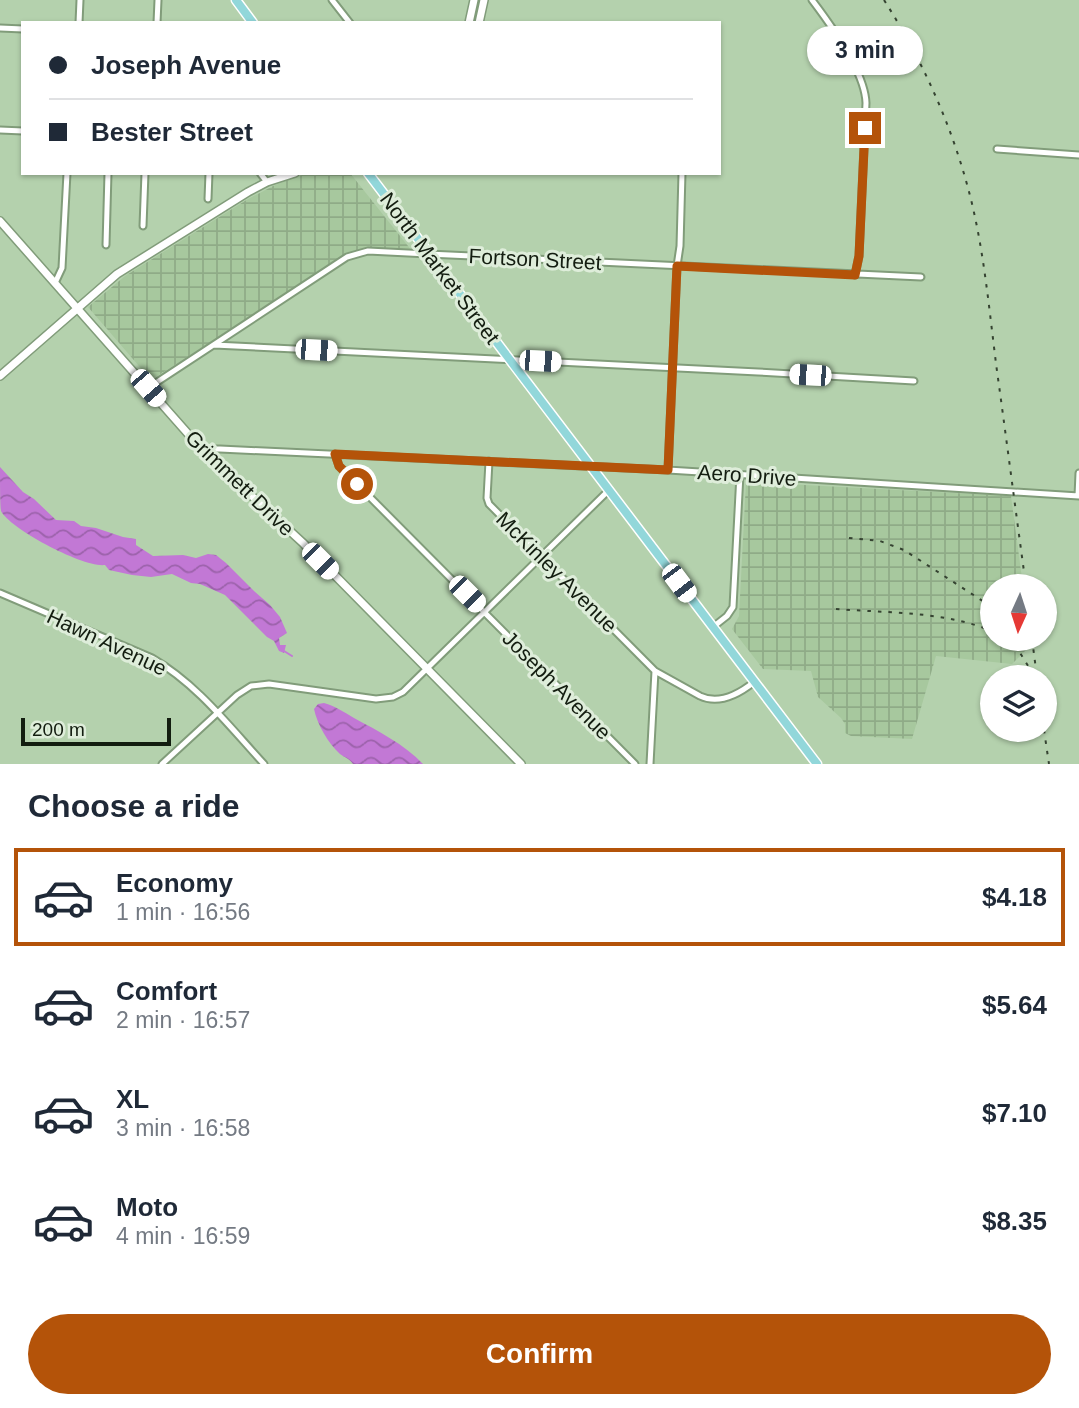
<!DOCTYPE html>
<html lang="en">
<head>
<meta charset="utf-8">
<style>
	:root { --surface:#fff; --page:#f6f6f7; --text:#1f2937; --muted:#747a83; --line:#e0e1e3; --accent:#b45309 }
	body { margin:0; font-family:Helvetica,sans-serif; background:var(--page); color:var(--text); height:100vh; display:flex; flex-direction:column; font-size:26px; white-space:nowrap }
	* { box-sizing:border-box; margin:0 }
	p { font-size:23px; color:var(--muted) }
	.icon { flex:none; width:38px; height:38px; fill:none; stroke:currentColor; stroke-width:2; stroke-linecap:round; stroke-linejoin:round }
	.map { position:relative; height:764px; overflow:hidden }
	.drawer { display:flex; flex-direction:column; background:var(--surface); flex:1 }
	.drawer>* { flex:none }
	.hud { position:absolute; left:21px; top:21px; width:700px; height:154px; border-radius:0px; box-shadow:0 2px 5px #0004; display:grid; align-content:center; height:154px; padding:0 28px; background:var(--surface) }
	.needle { width:46px; rotate:183deg }
	.buttons { position:absolute; left:980px; top:574px; display:grid; gap:14px }
	.buttons a { display:grid; place-items:center; width:77px; height:77px; border-radius:50%; background:var(--surface); box-shadow:0 2px 5px #0004; font-size:35px }
	.scale { position:absolute; left:21px; bottom:18px; width:150px; box-sizing:border-box; padding-left:7px; border:4px solid #131d10; border-top:0; font-size:19px; line-height:24px; white-space:nowrap; color:#131d10; -webkit-text-stroke:5px #deedda; paint-order:stroke }
	.end { position:absolute; width:32px; height:32px; margin:-16px; border:9px solid #b45309; background:#fff; box-shadow:0 0 0 4px #fff }
	.from { border-radius:50% }
	.bubble { position:absolute; height:49px; border-radius:24px; background:var(--surface); box-shadow:0 2px 5px #0004; font-size:23px; font-weight:600; line-height:49px; text-align:center }
	.car { position:absolute; width:21px; height:42px; margin:-21px -10px; border-radius:9px; box-shadow:0 0 5px 2px #0007; background:linear-gradient(#fff 24%,#345 0 40%,#fff 0 76%,#345 0 86%,#fff 0) }
	.hud b { display:flex; align-items:center; gap:24px; height:66px; font-size:26px }
	.hud b+b { border-top:2px solid var(--line) }
	.hud i { width:18px; height:18px; background:var(--text) }
	ul { padding:0; list-style:none }
	li { display:flex; align-items:center; gap:21px; height:98px; margin:0 14px 10px; padding:0 14px; border:4px solid transparent; border-radius:0px }
	li div { flex:1 }
	li b { display:block; font-size:26px }
	li em { font-style:normal; font-weight:600 }
	li.on { border-color:var(--accent) }
	li>.icon { width:63px; height:63px; stroke-width:1.5 }
	h2 { padding:0 28px; font-size:32px; line-height:84px }
	.action { display:flex; gap:14px; margin-top:auto; padding:14px 28px }
	.action a { flex:1; height:80px; border-radius:42px; background:var(--accent); color:#fff; font-size:28px; font-weight:600; line-height:80px; text-align:center }
	.map>svg:first-child { display:block }
	.industrial { fill:url(#industrial-grid) }
	.water { fill:url(#water-waves) }
	.lines { fill:none; stroke-linecap:round; stroke-linejoin:round }
	.stream { stroke:#c278d5; stroke-width:2 }
	.street-casing { stroke:#819c7a; stroke-width:9 }
	.secondary-casing { stroke:#819c7a; stroke-width:10 }
	.primary-casing { stroke:#fff; stroke-width:11 }
	.street { stroke:#fff; stroke-width:5 }
	.secondary { stroke:#fff; stroke-width:7 }
	.primary { stroke:#92d7da; stroke-width:8 }
	.rail { stroke:#354331; stroke-width:2; stroke-dasharray:3.5 7; stroke-linecap:butt }
	.route { stroke:#b45309; stroke-width:9 }
	.labels { text-anchor:middle; dominant-baseline:central; stroke-width:6; stroke-linejoin:round; paint-order:stroke }
	.street-label { font-size:21px; fill:#131d10; stroke:#deedda }
</style>
</head>
<body>
<div class="map">
<svg width="1079" height="764" viewBox="0 0 1079 764">
	<defs>
		<pattern id="industrial-grid" width="8" height="8" patternUnits="userSpaceOnUse" patternTransform="scale(1.75)"><rect width="8" height="8" fill="#a7c89e"/><path d="M0 4h8M4 0v8" fill="none" stroke="#8fab87"/></pattern>
		<pattern id="water-waves" width="16" height="10" patternUnits="userSpaceOnUse" patternTransform="scale(1.75)"><rect width="16" height="10" fill="#c278d5"/><path d="M0 5q4-4 8 0t8 0" fill="none" stroke="#9c62ab"/></pattern>
	</defs>
	<rect width="100%" height="100%" fill="#b4d1ad"/>
	<path class="industrial" d="M306,173H350L412,251L364,250L346,254L313,277L151,380L88,307L125,276L248,199L273,186Z
		M746,482L1011,496L1023,586H992V639H1030L1031,645L1012,664L936,656L912,739L851,736L845,733V724L841,718L818,697L811,671L763,669L732,629L739,616Z"/>
	<path class="water" d="M0,467L23,492L34,499L56,520L74,521L81,526L96,528L123,537L136,539V545L153,556L183,555L196,558L208,554L216,555L226,563L254,591L270,605L280,617L287,633L279,638L280,645H286L284,653L279,651L274,641L267,637L225,595L200,584L191,583L172,574L151,577L132,575L109,570L105,565C84,568 10,529 1,511C0,505 0,476 0,467Z
		M324,703C335,706 344,712 354,718C378,731 404,744 423,764H353C349,758 345,758 340,754C328,743 317,724 314,709L318,704Z"/>
	<g class="lines">
		<path class="stream" d="M284,651L292,656"/>
		<g class="street-casing">
			<path id="street" d="M332,0L350,23
				M812,0C831,25 865,72 866,103L859,256L855,275
				M79,23L80,0
				M157,23L158,0
				M0,28L23,29
				M0,130L23,131
				M997,149L1079,155
				M260,173L267,182
				M208,199L209,173
				M143,226L145,173
				M106,245L108,173
				M55,283L62,268L67,173
				M214,345L758,372L914,381
				M148,388L347,257L368,251L428,254L921,277
				M205,453L212,449H220L668,470L1079,496
				M335,454L339,466L635,764
				M489,461L487,498L489,504L655,671L700,696C719,705 739,694 754,682
				M668,470L677,266L680,246L682,173
				M1078,496L1079,473
				M0,593L152,658C197,684 229,726 264,764
				M713,627L727,616L733,607L740,474
				M162,764L237,695L251,686L269,684L376,699L393,697L403,692L609,490
				M650,764L655,671"/>
		</g>
		<g class="secondary-casing">
			<path id="secondary" d="M469,23L474,0
				M479,23L484,0
				M0,221L205,453L303,543L521,764
				M0,376L117,274L248,192L267,182L295,173"/>
		</g>
		<g class="primary-casing">
			<path id="primary" d="M236,0L253,23
				M368,173L817,764"/>
		</g>
		<use href="#street" class="street"/>
		<use href="#secondary" class="secondary"/>
		<use href="#primary" class="primary"/>
		<path class="rail" d="M884,0C921,58 950,121 968,188C984,247 989,310 997,371C1007,443 1016,514 1026,586
			M849,538L880,541L904,550L992,607
			M836,609C888,613 943,611 992,631
			M1006,639L1017,648L1035,677
			M1032,639L1037,677
			M1044,730L1049,764"/>
	</g>
	<g class="lines">
		<path class="route" d="M357,484L339,466L335,454L668,470L677,266L855,275L859,256L865,128"/>
	</g>
	<g class="labels">
		<g class="street-label">
			<text transform="translate(535 259) rotate(3)">Fortson Street</text>
			<text transform="translate(440 268) rotate(53)">North Market Street</text>
			<text transform="translate(747 475) rotate(4)">Aero Drive</text>
			<text transform="translate(240 483) rotate(44)">Grimmett Drive</text>
			<text transform="translate(557 572) rotate(45)">McKinley Avenue</text>
			<text transform="translate(107 642) rotate(25)">Hawn Avenue</text>
			<text transform="translate(557 685) rotate(45)">Joseph Avenue</text>
		</g>
	</g>
</svg>
<div class="buttons">
<a><svg class="needle" viewBox="-14 -14 28 28"><path d="M0-13l5 13h-10z" fill="#e53935"/><path d="M0 13l5-13h-10z" fill="#747a83"/></svg></a>
<a><svg class="icon" aria-label="layers" viewBox="0 0 24 24"><path d="M12 4l9 5-9 5-9-5zM3 14l9 5 9-5"/></svg></a>
</div>
<div class="scale">200 m</div>
<i class="end from" style="left:357px;top:484px"></i>
<i class="end" style="left:865px;top:128px"></i>
<div class="bubble" style="left:807px;top:26px;width:116px">3 min</div>
<i class="car" style="left:316px;top:350px;rotate:93deg"></i>
<i class="car" style="left:540px;top:361px;rotate:93deg"></i>
<i class="car" style="left:810px;top:375px;rotate:273deg"></i>
<i class="car" style="left:148px;top:388px;rotate:139deg"></i>
<i class="car" style="left:320px;top:561px;rotate:135deg"></i>
<i class="car" style="left:679px;top:583px;rotate:143deg"></i>
<i class="car" style="left:467px;top:594px;rotate:135deg"></i>
<div class="hud">
<b><i class="from"></i>Joseph Avenue</b>
<b><i></i>Bester Street</b>
</div>
</div>
<section class="drawer">
<h2>Choose a ride</h2>
<ul>
<li class="on"><svg class="icon" aria-label="car" viewBox="0 0 24 24"><path d="M5 17H2v-5l4-1 3-4h7l3 4 3 1v5h-3M9 17h6M6 11h13"/><circle cx="7" cy="17" r="2"/><circle cx="17" cy="17" r="2"/></svg><div><b>Economy</b><p>1 min · 16:56</p></div><em>$4.18</em></li>
<li><svg class="icon" aria-label="car" viewBox="0 0 24 24"><path d="M5 17H2v-5l4-1 3-4h7l3 4 3 1v5h-3M9 17h6M6 11h13"/><circle cx="7" cy="17" r="2"/><circle cx="17" cy="17" r="2"/></svg><div><b>Comfort</b><p>2 min · 16:57</p></div><em>$5.64</em></li>
<li><svg class="icon" aria-label="car" viewBox="0 0 24 24"><path d="M5 17H2v-5l4-1 3-4h7l3 4 3 1v5h-3M9 17h6M6 11h13"/><circle cx="7" cy="17" r="2"/><circle cx="17" cy="17" r="2"/></svg><div><b>XL</b><p>3 min · 16:58</p></div><em>$7.10</em></li>
<li><svg class="icon" aria-label="car" viewBox="0 0 24 24"><path d="M5 17H2v-5l4-1 3-4h7l3 4 3 1v5h-3M9 17h6M6 11h13"/><circle cx="7" cy="17" r="2"/><circle cx="17" cy="17" r="2"/></svg><div><b>Moto</b><p>4 min · 16:59</p></div><em>$8.35</em></li>
</ul>
<div class="action"><a>Confirm</a></div>
</section>
</body>
</html>
